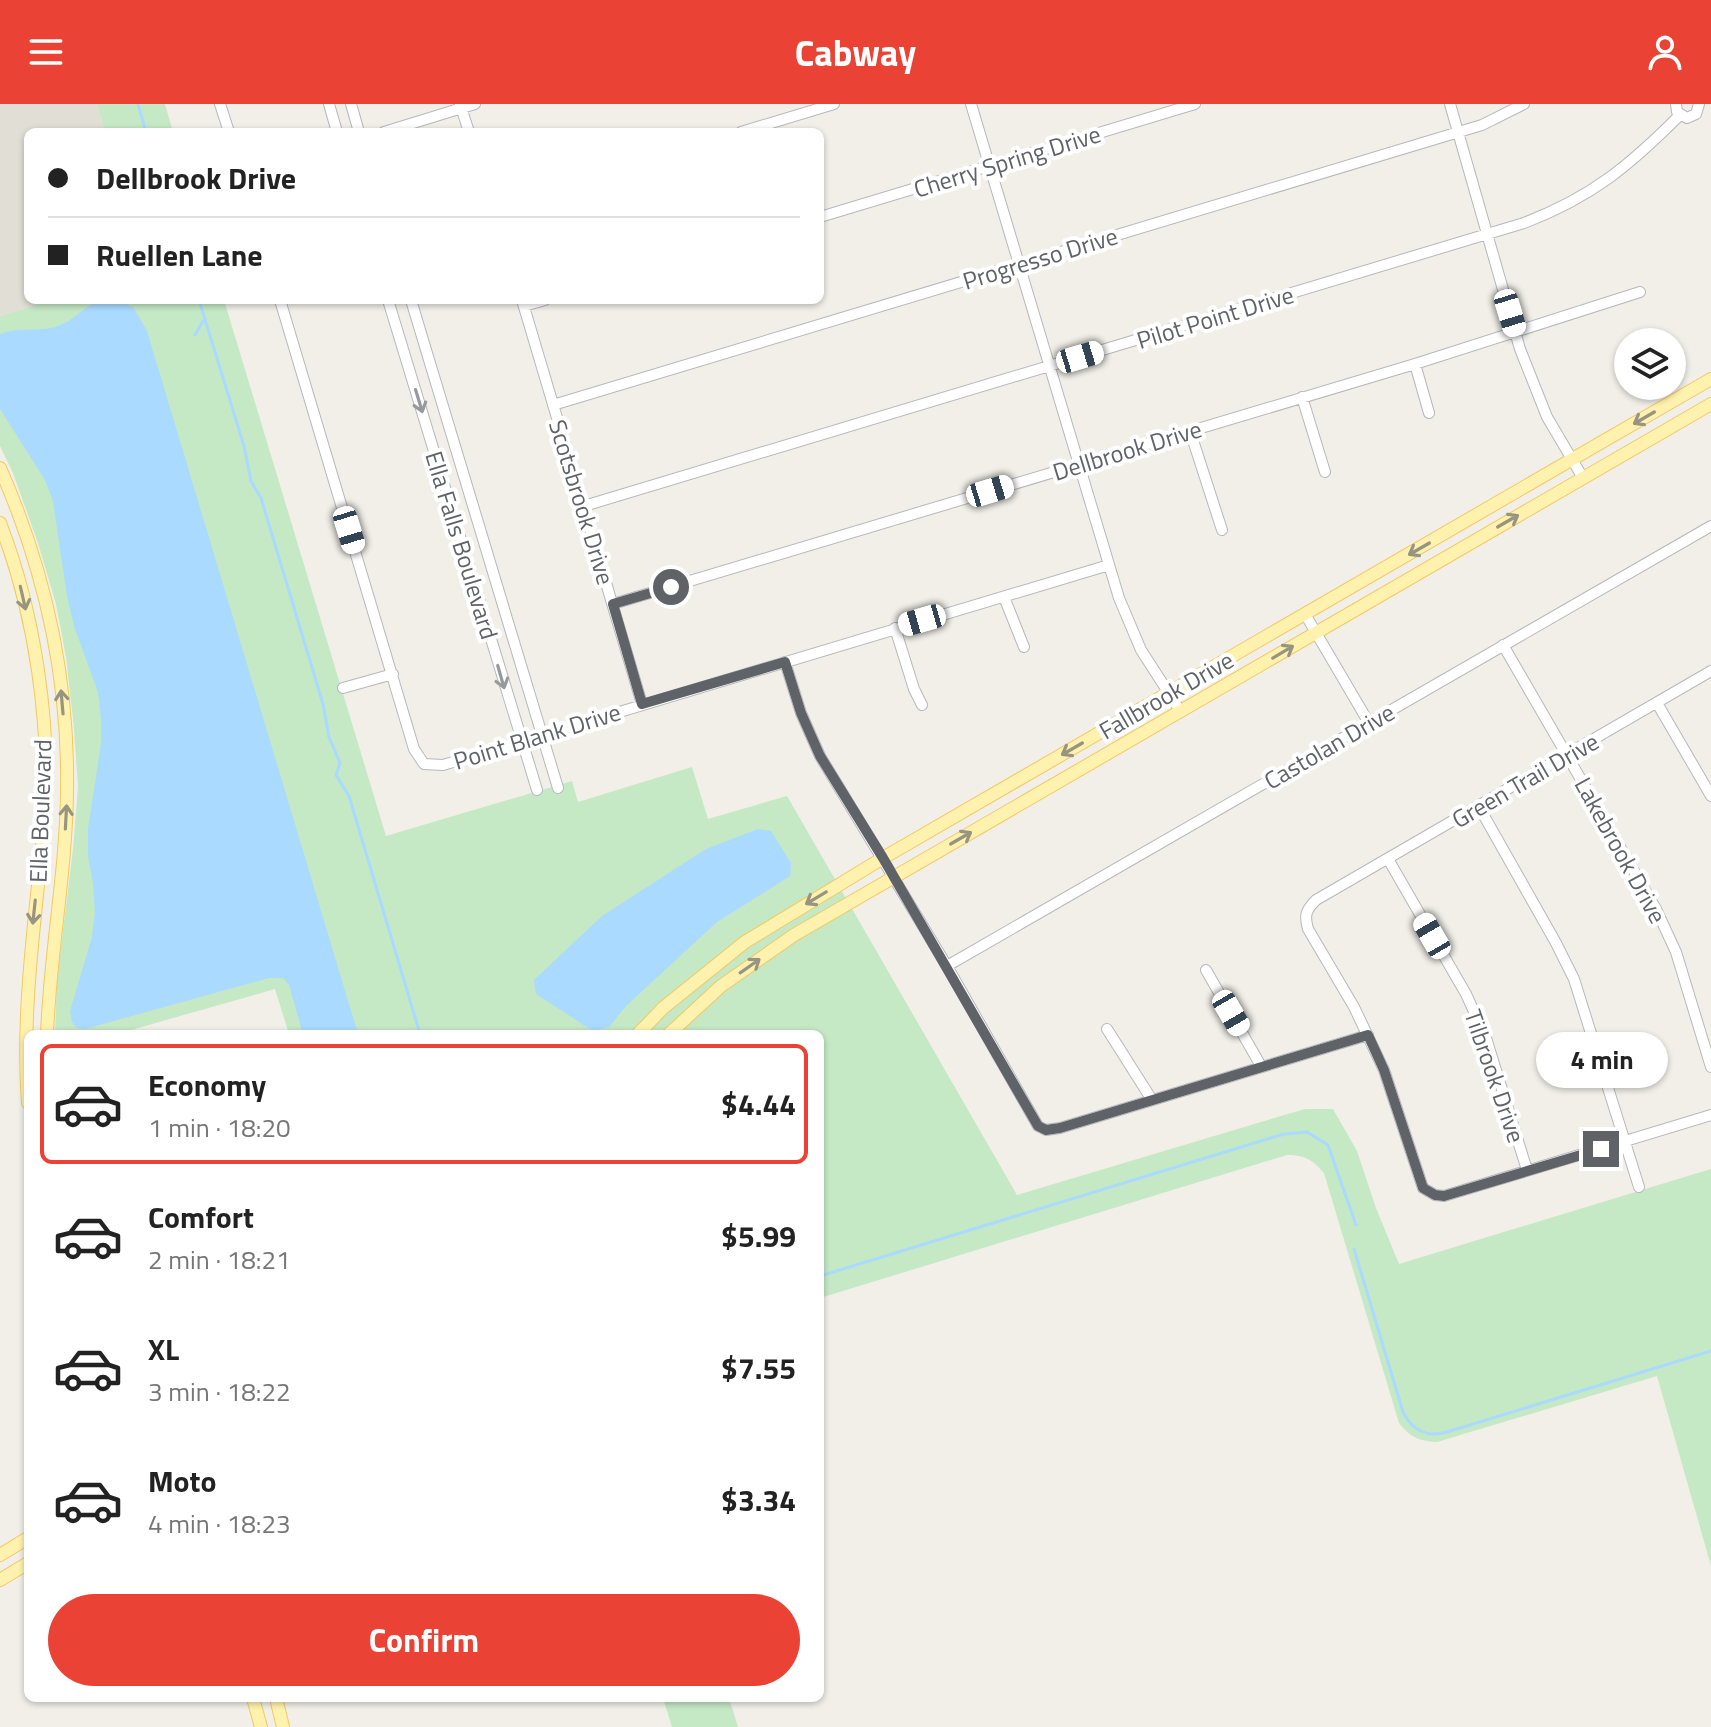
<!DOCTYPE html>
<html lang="en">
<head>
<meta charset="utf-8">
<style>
	:root { --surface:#fff; --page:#f6f6f6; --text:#222; --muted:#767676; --line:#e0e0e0; --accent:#ea4335 }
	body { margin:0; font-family:"Titillium Web",sans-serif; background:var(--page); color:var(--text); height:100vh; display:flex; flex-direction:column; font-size:30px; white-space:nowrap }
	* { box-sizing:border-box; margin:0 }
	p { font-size:26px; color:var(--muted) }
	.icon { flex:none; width:44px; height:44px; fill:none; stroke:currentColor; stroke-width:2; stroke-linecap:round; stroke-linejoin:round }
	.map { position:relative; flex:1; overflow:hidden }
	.details { position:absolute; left:24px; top:926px; width:800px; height:672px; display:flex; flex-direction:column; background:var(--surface); border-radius:12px; box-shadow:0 2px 6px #0004 }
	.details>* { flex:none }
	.hud { position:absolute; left:24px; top:24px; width:800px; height:176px; border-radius:12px; box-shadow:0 2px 6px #0004; display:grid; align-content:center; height:176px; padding:0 24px; background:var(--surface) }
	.buttons { position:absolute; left:1614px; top:224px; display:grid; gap:16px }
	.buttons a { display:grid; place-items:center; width:72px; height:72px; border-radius:50%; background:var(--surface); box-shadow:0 2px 6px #0004; font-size:40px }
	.end { position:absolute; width:36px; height:36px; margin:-18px; border:10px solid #5f6368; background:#fff; box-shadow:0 0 0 4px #fff }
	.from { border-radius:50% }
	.bubble { position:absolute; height:56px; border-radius:28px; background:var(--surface); box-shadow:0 2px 6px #0004; font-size:26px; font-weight:700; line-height:56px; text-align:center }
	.car { position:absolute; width:24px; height:48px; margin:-24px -12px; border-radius:10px; box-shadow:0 0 6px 2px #0007; background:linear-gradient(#fff 24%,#345 0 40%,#fff 0 76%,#345 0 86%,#fff 0) }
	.hud b { display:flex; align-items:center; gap:28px; height:76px; font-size:30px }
	.hud b+b { border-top:2px solid var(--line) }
	.hud i { width:20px; height:20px; background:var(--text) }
	ul { padding:14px 0 0; list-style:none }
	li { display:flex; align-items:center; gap:24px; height:120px; margin:0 16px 12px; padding:0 8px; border:4px solid transparent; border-radius:12px }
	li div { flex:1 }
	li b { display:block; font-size:30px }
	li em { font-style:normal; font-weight:700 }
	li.selected { border-color:var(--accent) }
	li>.icon { width:72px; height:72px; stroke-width:1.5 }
	.cta { display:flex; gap:16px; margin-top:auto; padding:16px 24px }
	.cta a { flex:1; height:92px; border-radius:48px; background:var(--accent); color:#fff; font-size:32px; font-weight:700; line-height:92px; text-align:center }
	header { display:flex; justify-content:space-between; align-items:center; height:104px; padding:0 24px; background:var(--accent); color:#fff; font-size:36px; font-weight:700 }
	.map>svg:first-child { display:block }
	.education { fill:#e1ded6 }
	.green { fill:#c5e8c5 }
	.water { fill:#aadaff }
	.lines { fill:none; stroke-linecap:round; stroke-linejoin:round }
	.stream { stroke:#aadaff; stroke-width:3 }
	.minor-casing { stroke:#b5b8bc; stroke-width:12 }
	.major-casing { stroke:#f2c960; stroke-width:14 }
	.minor { stroke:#fff; stroke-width:10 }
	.major { stroke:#fff2af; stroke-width:12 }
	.oneway { stroke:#979a9d }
	.oneway2 { stroke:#979581 }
	.route { stroke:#5f6368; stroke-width:10 }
	.labels { text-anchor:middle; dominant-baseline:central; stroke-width:8; stroke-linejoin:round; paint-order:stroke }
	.street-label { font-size:24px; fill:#5f6368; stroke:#fff }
</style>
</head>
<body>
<header><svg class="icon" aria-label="menu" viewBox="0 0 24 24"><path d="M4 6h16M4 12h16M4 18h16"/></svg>Cabway<svg class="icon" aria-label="person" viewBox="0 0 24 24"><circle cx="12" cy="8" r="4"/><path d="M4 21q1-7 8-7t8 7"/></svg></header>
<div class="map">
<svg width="1711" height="1623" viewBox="0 0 1711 1623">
	<rect width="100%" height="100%" fill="#f1efe8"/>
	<path class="education" d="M0,0H97L105,28H28V196H52L0,212Z"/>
	<path class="green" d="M97,0H165L173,28H105Z
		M52,196H224L386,732L572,677L578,698L692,663L708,715L787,692L1017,1091L1281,1012L1305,1005H1333L1357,1047L1376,1104L1399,1160L1711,1065V1462L1657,1272L1437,1338C1419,1337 1410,1333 1399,1319L1324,1069C1313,1056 1305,1051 1287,1051L820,1194V930H289L275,885L117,930H55L57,876L73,745L78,683L74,624L66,553L56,500L38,439L13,369L0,342V212Z
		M663,1594H729L738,1623H672Z"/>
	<path class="water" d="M116,196L133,203L147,227L358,930H303L289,881L283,874H269L85,925L77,924L72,918L70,907L92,833L95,807L93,780L88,752V725L101,640V614L98,588L74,522L67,492L53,397L45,376L0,305V230C19,222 39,229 58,222C84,212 83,196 116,196Z
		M758,725L771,727L791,759L790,772L717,818L626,902L609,923L593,927L536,890L534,876L602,812L706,745Z"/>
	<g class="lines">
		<path class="stream" d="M138,0L146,28
			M199,196L244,342L251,377L261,394L323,600L329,633L340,659L336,671L349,692L420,930
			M195,231L203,217
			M1354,1145L1403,1308C1412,1326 1427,1334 1447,1328L1711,1247
			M820,1172L1284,1030L1307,1028L1328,1041L1356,1121"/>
		<g class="minor-casing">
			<path id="minor" d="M220,0L229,28
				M329,0L337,28
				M351,0L359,28
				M460,0L469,28
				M971,0L1119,494L1141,546L1181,608
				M1450,0L1520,245L1547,313L1583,374
				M1676,0L1677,8L1687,14L1696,10L1699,0
				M384,28L475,0
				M741,28L834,0
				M820,113L1195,0
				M280,196L414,645L424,660L443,661L1109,461
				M388,196L537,686
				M411,196L558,684
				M522,196L642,600
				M524,202L545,196
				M1415,260L1429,309
				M1302,293L1325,368
				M553,301L1482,21L1524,0
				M1190,327L1222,426
				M584,402L1524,119C1592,93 1629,62 1680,11
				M1004,493L1024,543
				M613,500L1415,260L1640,188
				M1305,510L1369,619
				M895,524L914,585L922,601
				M1503,541L1656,805L1676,848L1711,963
				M785,558L801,609L820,652L947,862L1038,1022L1046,1026L1060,1024L1368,931
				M1711,567L1316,796C1306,806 1304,811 1308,825L1354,903L1384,966L1423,1084L1435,1091L1444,1092L1711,1011
				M343,584L393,570
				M1657,599L1711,692
				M1479,703L1556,839L1574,875L1639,1083
				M1388,755L1466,890L1486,934L1527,1066
				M947,862L1711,422
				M1206,866L1261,962
				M1107,925L1152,996"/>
		</g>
		<g class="major-casing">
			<path id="major" d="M0,364C45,466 69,576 67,688C66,769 50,849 47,930
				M0,419C35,509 52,624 44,720C36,813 21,905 28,999
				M638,930L663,904L745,838L883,754L1711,275
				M669,930L721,882L794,831L1711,300
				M0,1451L28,1434
				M0,1476L28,1459
				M253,1594L261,1623
				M276,1594L283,1623"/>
		</g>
		<use href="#minor" class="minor"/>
		<use href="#major" class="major"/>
	</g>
	<defs><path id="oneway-shaft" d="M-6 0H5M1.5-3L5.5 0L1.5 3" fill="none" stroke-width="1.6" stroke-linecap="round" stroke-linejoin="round" transform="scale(2)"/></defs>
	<g class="oneway">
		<use href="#oneway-shaft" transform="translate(419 297) rotate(73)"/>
		<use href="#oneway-shaft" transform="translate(501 573) rotate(74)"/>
	</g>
	<g class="oneway2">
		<use href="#oneway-shaft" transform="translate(1644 314) rotate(150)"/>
		<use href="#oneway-shaft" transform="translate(1508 417) rotate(-30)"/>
		<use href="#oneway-shaft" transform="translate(1419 445) rotate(150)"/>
		<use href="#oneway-shaft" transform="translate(23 494) rotate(77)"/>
		<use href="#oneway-shaft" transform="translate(1283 548) rotate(-31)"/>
		<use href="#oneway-shaft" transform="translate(62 598) rotate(-95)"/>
		<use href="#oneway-shaft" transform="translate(1072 645) rotate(150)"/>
		<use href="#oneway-shaft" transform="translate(66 713) rotate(-87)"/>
		<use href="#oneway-shaft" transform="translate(961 734) rotate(-30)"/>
		<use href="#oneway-shaft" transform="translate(816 794) rotate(149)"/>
		<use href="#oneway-shaft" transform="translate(34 808) rotate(96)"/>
		<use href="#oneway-shaft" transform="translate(750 862) rotate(-35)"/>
	</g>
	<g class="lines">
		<path class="route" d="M671,483L613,500L642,600L785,558L801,609L820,652L883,754L1038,1022L1046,1026L1060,1024L1368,931L1384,966L1423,1084L1435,1091L1444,1092L1601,1045"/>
	</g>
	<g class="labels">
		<g class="street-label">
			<text transform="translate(1007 57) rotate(-17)">Cherry Spring Drive</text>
			<text transform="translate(1040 154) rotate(-17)">Progresso Drive</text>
			<text transform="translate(1215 213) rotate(-17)">Pilot Point Drive</text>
			<text transform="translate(1127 346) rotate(-17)">Dellbrook Drive</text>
			<text transform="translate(582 398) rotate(73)">Scotsbrook Drive</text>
			<text transform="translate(462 441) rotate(73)">Ella Falls Boulevard</text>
			<text transform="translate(1166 591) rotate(-30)">Fallbrook Drive</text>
			<text transform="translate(537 632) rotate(-17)">Point Blank Drive</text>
			<text transform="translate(1329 642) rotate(-30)">Castolan Drive</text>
			<text transform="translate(1525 676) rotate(-30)">Green Trail Drive</text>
			<text transform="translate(40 707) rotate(-88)">Ella Boulevard</text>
			<text transform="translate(1621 746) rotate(61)">Lakebrook Drive</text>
			<text transform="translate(1495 972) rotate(71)">Tilbrook Drive</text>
		</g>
	</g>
</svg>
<div class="buttons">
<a><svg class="icon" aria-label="layers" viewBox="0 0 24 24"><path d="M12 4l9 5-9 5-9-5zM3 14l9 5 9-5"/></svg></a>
</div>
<i class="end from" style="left:671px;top:483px"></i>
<i class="end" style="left:1601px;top:1045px"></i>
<div class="bubble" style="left:1536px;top:928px;width:132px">4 min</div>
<i class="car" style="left:1510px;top:209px;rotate:163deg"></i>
<i class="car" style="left:1080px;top:253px;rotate:73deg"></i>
<i class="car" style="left:990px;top:387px;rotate:73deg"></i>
<i class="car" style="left:349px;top:426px;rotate:163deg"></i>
<i class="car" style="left:922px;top:516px;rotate:254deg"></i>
<i class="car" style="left:1432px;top:832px;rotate:330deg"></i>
<i class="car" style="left:1231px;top:909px;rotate:150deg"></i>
<div class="hud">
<b><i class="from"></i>Dellbrook Drive</b>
<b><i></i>Ruellen Lane</b>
</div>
<section class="details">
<ul>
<li class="selected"><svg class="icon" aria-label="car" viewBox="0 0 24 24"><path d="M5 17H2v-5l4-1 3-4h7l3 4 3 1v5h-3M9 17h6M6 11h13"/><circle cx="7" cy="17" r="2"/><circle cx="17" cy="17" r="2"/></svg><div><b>Economy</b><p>1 min · 18:20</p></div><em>$4.44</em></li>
<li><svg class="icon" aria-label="car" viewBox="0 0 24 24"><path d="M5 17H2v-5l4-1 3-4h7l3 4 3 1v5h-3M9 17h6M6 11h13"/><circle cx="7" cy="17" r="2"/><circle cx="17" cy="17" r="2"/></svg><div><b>Comfort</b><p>2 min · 18:21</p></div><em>$5.99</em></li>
<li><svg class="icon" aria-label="car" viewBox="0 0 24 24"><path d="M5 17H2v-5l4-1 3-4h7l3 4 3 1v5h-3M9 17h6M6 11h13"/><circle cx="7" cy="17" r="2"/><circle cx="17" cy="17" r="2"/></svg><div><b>XL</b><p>3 min · 18:22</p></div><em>$7.55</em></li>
<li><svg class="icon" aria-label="car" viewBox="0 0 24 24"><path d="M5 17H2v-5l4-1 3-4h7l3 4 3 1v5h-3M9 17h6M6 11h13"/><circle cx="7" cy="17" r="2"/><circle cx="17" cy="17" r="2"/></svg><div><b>Moto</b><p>4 min · 18:23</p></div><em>$3.34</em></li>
</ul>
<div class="cta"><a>Confirm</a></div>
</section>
</div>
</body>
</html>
